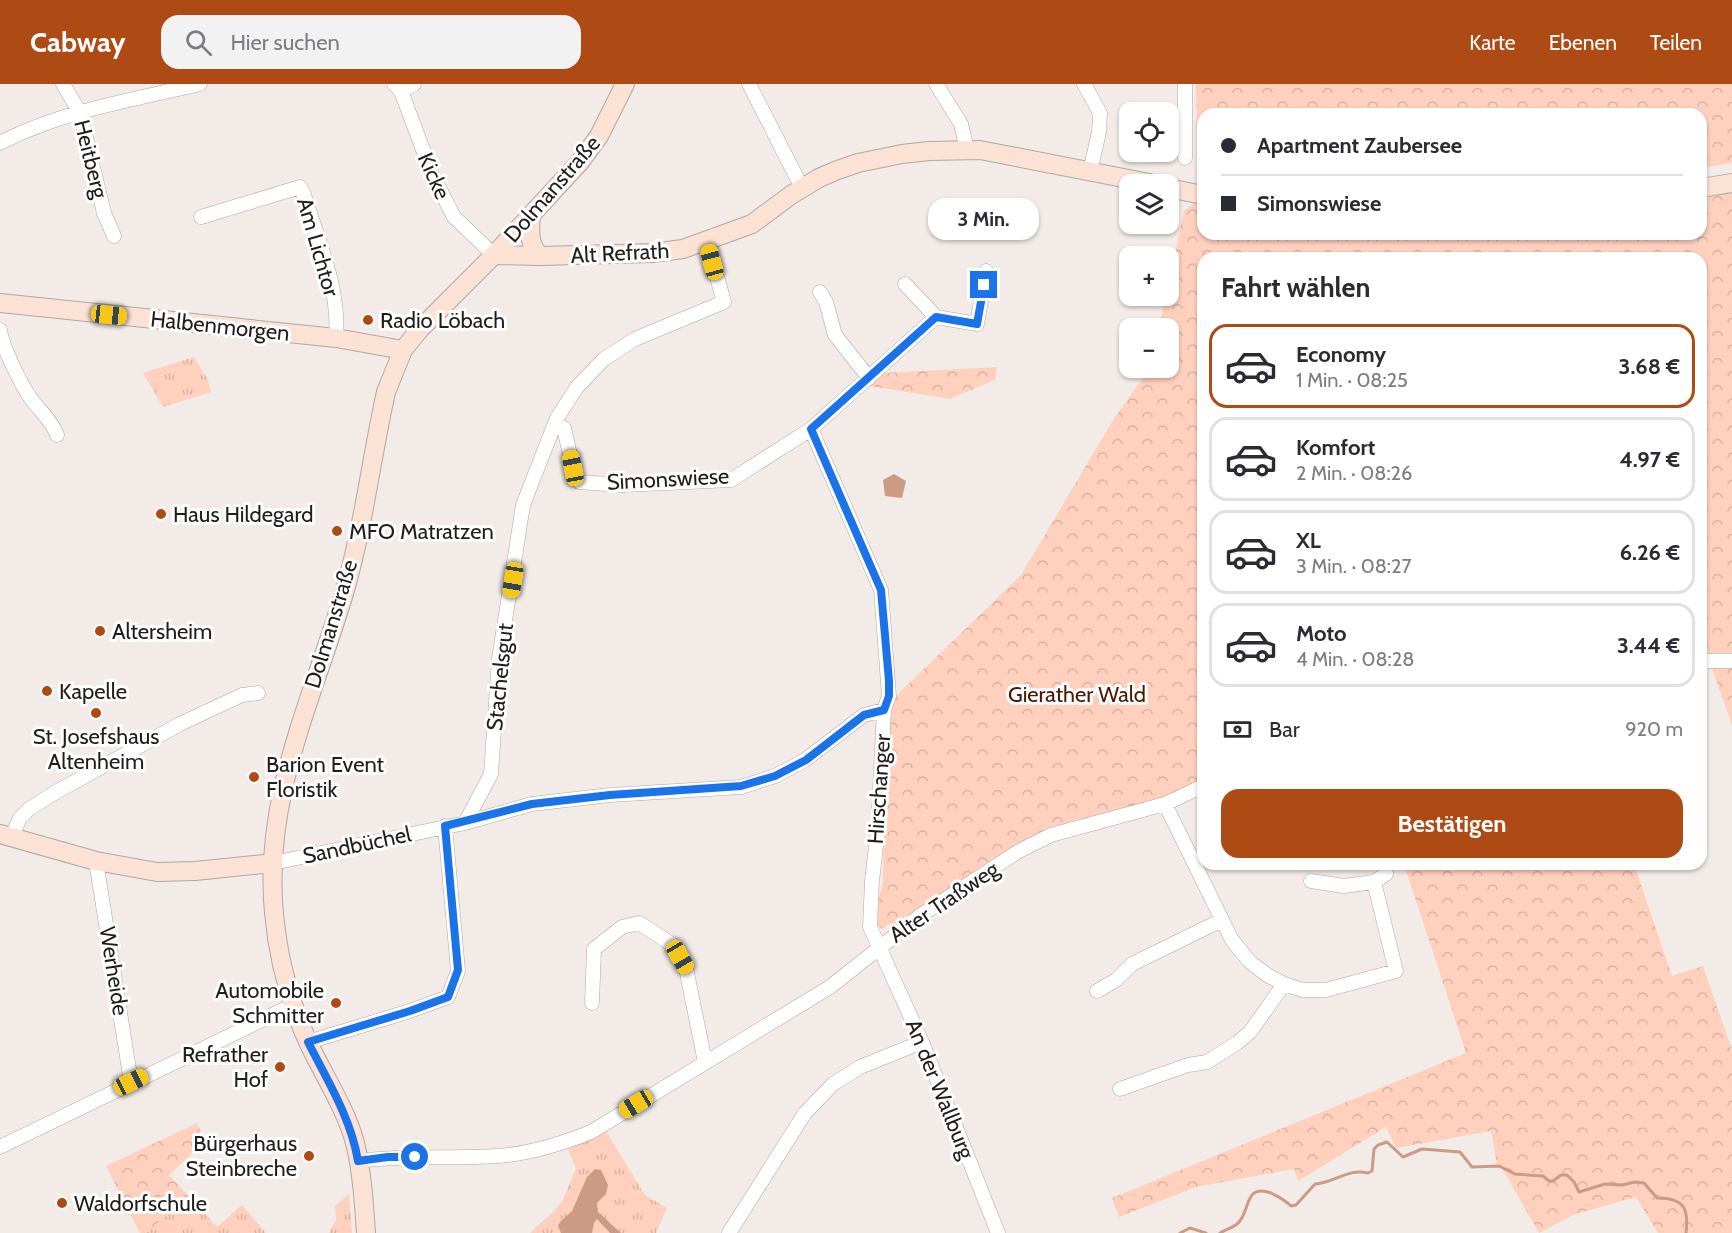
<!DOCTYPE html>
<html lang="de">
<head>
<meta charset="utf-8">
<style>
	:root { --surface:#fff; --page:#f2f2f3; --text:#2b2b33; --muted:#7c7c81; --line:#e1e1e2; --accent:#ae4a14 }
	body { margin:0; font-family:Cabin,sans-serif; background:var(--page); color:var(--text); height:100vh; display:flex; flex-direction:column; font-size:22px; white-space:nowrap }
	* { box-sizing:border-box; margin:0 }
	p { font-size:20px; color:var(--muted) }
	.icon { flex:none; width:33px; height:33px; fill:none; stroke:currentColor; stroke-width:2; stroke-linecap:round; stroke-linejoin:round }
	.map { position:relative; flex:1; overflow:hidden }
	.drawer { position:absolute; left:1197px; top:168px; width:510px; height:618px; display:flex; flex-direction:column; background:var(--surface); border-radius:18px; box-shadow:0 2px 4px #0004 }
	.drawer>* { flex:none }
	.banner { position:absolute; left:1197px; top:24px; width:510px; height:132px; border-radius:18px; box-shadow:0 2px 4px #0004; display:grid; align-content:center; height:132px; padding:0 24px; background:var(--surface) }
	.fabs { position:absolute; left:1119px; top:18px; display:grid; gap:12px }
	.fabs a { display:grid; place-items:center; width:60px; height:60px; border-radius:12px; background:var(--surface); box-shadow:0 2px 4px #0004; font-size:30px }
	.end { position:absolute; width:27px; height:27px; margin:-14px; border:8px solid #1a73e8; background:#fff; box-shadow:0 0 0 3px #fff }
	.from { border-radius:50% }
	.bubble { position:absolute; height:42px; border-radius:18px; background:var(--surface); box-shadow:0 2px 4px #0004; font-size:20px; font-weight:700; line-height:42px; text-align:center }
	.car { position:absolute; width:18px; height:36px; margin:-18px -9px; border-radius:8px; box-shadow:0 0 4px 2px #0007; background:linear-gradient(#f5c518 24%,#345 0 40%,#f5c518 0 76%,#345 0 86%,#f5c518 0) }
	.banner b { display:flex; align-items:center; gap:21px; height:57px; font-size:22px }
	.banner b+b { border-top:2px solid var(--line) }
	.banner i { width:15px; height:15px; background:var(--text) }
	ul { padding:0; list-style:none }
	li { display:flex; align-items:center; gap:18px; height:84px; margin:0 12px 9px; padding:0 12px; border:3px solid var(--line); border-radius:18px }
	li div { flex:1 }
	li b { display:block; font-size:22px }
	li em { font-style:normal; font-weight:700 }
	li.current { border-color:var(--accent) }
	li>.icon { width:54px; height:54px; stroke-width:1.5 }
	h2 { padding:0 24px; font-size:27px; line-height:72px }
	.pay { display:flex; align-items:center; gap:15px; height:66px; padding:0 24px; font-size:22px }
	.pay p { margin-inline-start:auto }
	.cta { display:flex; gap:12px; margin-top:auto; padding:12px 24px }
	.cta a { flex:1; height:69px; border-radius:18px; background:var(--accent); color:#fff; font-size:24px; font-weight:700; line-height:69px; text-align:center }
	header { display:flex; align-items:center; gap:36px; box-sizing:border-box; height:84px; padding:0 30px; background:var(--accent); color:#fff }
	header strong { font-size:28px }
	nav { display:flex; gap:33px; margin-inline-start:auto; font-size:21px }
	.search { width:420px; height:54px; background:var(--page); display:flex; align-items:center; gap:15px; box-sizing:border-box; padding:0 21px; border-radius:18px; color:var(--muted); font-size:22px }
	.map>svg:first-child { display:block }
	.grass { fill:url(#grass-tufts) }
	.forest { fill:url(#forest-crowns) }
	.water { fill:#cc9b86 }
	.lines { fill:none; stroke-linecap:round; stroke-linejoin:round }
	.stream { stroke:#cc9b86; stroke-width:3 }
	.street-casing { stroke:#afa8a5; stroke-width:15 }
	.secondary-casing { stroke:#afa8a5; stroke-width:20 }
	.street { stroke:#fff; stroke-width:14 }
	.secondary { stroke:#fce1d5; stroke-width:18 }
	.route { stroke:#1a73e8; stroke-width:8 }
	.poi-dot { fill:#ae4a14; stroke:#fff; stroke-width:2 }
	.labels { text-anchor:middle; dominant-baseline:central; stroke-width:6; stroke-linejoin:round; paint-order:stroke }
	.street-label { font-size:22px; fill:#201e1d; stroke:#fff }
	.poi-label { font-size:22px; fill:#201e1d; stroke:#fff; text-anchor:start }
	.park-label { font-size:22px; fill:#481a03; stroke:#fff }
</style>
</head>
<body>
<header>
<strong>Cabway</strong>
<div class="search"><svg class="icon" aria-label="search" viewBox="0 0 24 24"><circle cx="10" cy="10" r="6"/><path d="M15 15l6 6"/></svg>Hier suchen</div>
<nav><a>Karte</a><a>Ebenen</a><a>Teilen</a></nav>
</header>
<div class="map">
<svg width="1732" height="1149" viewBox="0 0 1732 1149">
	<defs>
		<pattern id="grass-tufts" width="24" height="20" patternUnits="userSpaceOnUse" patternTransform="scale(1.5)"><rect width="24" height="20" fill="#fed0bd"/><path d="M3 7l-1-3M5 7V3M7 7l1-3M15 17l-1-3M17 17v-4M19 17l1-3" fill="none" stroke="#d9b2a2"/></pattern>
		<pattern id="forest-crowns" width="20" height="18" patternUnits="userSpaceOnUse" patternTransform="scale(1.5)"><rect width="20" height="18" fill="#fed0bd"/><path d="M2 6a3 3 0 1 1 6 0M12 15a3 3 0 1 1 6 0" fill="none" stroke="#d9b2a2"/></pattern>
	</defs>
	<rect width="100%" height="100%" fill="#f2ebe8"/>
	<path class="grass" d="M194,273L207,294L211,308L163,323L143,289Z
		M606,1047L645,1111L667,1124L656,1149H530L555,1126L563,1116L576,1084L568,1065Z
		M349,1110L352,1149H329L336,1136L335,1122Z
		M189,1113L217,1143L242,1121L266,1149H146Z"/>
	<path class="forest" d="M1196,0H1732V79L1701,84V30H1203V97L1198,96Z
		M1732,109V569H1701V174H1203V697L1176,711L1047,744L989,777L895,841L888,840L883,845C867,836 883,809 883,794C883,739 887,683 889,628L896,612L1021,491L1115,333L1150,284H1168V244H1159L1166,212H1168L1169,199L1184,127L1194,119L1203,120V150H1422L1456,152L1477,150H1701V114Z
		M997,283L995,296L950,315L870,302L868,297L883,289Z
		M1711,582H1732V641Z
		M1404,780H1634L1672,892L1703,882L1732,966V1149H1658L1636,1113L1573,1131L1539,1149L1502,1084L1497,1080L1491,1047L1396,1064L1386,1043L1298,1097L1294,1085L1196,1103L1119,1133L1112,1114L1466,969Z
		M197,1039L205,1057L169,1091L189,1113L146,1149H140L106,1082Z"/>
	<path class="water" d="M894,390L906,397L902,414L885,412L883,396Z
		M595,1085L601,1086L608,1101L606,1110L597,1119L598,1128L621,1149H610L597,1135L594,1139L592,1149H561L558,1142L560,1138L572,1127L587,1093Z"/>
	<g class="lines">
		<path class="stream" d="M1180,1149L1190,1144L1206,1149
			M1220,1149C1225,1146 1232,1144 1237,1140C1251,1129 1243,1099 1271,1109C1279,1113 1284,1115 1291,1122L1296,1121L1315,1100C1334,1099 1348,1084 1368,1089L1372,1087L1374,1065L1378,1061L1387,1058L1403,1073L1422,1065L1460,1068L1472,1083L1499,1082L1515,1090L1543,1092L1549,1097H1553L1561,1091H1567L1574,1098L1579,1108L1605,1100L1622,1101L1635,1098L1644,1099L1657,1114C1684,1114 1689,1124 1686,1149"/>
		<g class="street-casing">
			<path id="street" d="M63,0L80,29L104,129L114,152
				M394,0L401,7L433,92L454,133L494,171
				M749,0L802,104
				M936,0L961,40L967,66
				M1084,0L1100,29L1099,48L1090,88
				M401,7L414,0
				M0,59C61,27 133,16 200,0
				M1185,74V0
				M201,133L300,103L304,111C318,156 340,205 336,254
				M905,200L936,233
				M820,208L826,218L835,251L869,294
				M0,246C2,262 22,303 32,316C41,328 52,337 57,351
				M564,344L575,393L579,398L622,401L731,396L811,345L936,233L977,240L986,187
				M811,345L881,506L889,612L884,626L878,744L872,797L870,843L922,958L998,1149
				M1701,577H1732
				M1165,720L1232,856L1250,878L1267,891L1284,900L1303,906H1326L1396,887L1374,798
				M465,739L491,690L499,575L523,421L557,334L577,303L604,275L635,255L724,218L707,157
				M12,752L20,734L29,725L56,708L180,640L242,611L258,609
				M96,777L131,998
				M273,779L465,739L532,720L610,711L741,703L775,692L805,676L864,631L884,626
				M1311,797L1344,802L1374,798L1386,790
				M1097,907L1116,896L1132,880L1222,836
				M592,919L594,865L622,843L639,839L673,861L686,884L705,978
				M308,958L410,927L448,913L458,887L445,742
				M1120,1005L1188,981L1207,978L1237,959L1250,948L1284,900
				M0,1063L293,921
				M358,1077C404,1071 451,1075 497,1072C530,1070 561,1060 591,1048L830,903L921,831L1019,767L1051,751L1165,720L1203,702
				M729,1149L805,1029L833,1000L860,983L922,958"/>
		</g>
		<g class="secondary-casing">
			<path id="secondary" d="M1168,104L1203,111
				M1701,104L1732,99
				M531,131C530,147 528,160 540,172
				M494,171L540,172L652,169L683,165L752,140L791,111L819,94L835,87L858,79L902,70L929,67L980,66L1154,100
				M0,219L336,254L403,266
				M0,750L96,777L157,788L195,787L273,779
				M366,1149C364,1119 362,1088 355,1059C346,1025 324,992 309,960C290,919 278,875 274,829C263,716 311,618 343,513C363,446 371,376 386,308L403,266L420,245L494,171L580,78L599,52L625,0"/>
		</g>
		<use href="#street" class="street"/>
		<use href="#secondary" class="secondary"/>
	</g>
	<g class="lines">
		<path class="route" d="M415,1073H388L358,1077C351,1034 327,996 308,958L410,927L448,913L458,886L445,742L532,720L610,711L741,702L775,692L806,676L864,631L884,626L889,612V597L881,506L811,345L936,233L977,240L984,201"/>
	</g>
	<g class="poi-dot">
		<circle cx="368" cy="236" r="6"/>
		<circle cx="161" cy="430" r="6"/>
		<circle cx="337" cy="447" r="6"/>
		<circle cx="100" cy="547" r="6"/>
		<circle cx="47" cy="607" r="6"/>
		<circle cx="96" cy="629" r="6"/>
		<circle cx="254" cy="693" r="6"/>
		<circle cx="336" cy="919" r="6"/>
		<circle cx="280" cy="983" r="6"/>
		<circle cx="309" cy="1072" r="6"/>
		<circle cx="62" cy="1119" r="6"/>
	</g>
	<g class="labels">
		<g class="street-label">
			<text transform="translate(91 75) rotate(76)">Heitberg</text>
			<text transform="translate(434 92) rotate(66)">Kicke</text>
			<text transform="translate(552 105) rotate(-49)">Dolmanstraße</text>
			<text transform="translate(318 163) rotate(74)">Am Lichtor</text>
			<text transform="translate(620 169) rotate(-3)">Alt Refrath</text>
			<text transform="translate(220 242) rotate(6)">Halbenmorgen</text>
			<text transform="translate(668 395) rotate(-3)">Simonswiese</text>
			<text transform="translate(331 540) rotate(-73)">Dolmanstraße</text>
			<text transform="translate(500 593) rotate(-84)">Stachelsgut</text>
			<text transform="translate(879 705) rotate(-86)">Hirschanger</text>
			<text transform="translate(357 761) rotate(-12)">Sandbüchel</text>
			<text transform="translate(944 818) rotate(-34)">Alter Traßweg</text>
			<text transform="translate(114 887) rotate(81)">Werheide</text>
			<text transform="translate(940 1005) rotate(68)">An der Wallburg</text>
		</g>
		<g class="poi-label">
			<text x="380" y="236">Radio Löbach</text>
			<text x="173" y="430">Haus Hildegard</text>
			<text x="349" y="447">MFO Matratzen</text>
			<text x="112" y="547">Altersheim</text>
			<text x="59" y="607">Kapelle</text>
			<text x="96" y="652" text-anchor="middle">St. Josefshaus<tspan x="96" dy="25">Altenheim</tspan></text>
			<text x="266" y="680">Barion Event<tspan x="266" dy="25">Floristik</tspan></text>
			<text x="324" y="906" text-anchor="end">Automobile<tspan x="324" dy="25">Schmitter</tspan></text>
			<text x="268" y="970" text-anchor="end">Refrather<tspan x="268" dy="25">Hof</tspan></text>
			<text x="297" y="1059" text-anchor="end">Bürgerhaus<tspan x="297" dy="25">Steinbreche</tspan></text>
			<text x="74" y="1119">Waldorfschule</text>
		</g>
		<g class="park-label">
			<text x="1077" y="610">Gierather Wald</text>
		</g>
	</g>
</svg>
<div class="fabs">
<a><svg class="icon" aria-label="locate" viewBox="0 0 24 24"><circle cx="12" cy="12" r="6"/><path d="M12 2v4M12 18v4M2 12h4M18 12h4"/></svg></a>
<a><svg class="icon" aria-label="layers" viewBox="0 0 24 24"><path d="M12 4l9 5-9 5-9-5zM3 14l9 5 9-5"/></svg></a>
<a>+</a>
<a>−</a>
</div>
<i class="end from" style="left:415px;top:1073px"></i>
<i class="end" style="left:984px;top:201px"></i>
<div class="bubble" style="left:928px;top:114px;width:111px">3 Min.</div>
<i class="car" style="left:712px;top:178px;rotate:345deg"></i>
<i class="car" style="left:109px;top:231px;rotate:96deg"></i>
<i class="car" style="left:573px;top:384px;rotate:349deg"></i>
<i class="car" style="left:513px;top:496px;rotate:189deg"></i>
<i class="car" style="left:680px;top:873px;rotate:150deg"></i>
<i class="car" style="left:131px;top:998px;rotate:64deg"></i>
<i class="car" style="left:636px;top:1020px;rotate:239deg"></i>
<div class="banner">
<b><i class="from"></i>Apartment Zaubersee</b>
<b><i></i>Simonswiese</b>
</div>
<section class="drawer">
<h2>Fahrt wählen</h2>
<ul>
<li class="current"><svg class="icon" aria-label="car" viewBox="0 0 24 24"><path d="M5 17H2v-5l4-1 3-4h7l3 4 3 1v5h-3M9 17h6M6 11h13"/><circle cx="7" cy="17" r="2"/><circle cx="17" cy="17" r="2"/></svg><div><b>Economy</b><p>1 Min. · 08:25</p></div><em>3.68 €</em></li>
<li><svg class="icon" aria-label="car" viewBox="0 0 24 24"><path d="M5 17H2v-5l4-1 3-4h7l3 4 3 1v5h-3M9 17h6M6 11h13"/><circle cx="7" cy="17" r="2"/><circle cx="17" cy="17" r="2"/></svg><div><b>Komfort</b><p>2 Min. · 08:26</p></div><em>4.97 €</em></li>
<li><svg class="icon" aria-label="car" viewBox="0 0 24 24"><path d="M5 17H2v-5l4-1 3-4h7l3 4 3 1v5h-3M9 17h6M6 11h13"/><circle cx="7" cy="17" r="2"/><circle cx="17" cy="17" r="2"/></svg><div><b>XL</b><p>3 Min. · 08:27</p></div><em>6.26 €</em></li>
<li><svg class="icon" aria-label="car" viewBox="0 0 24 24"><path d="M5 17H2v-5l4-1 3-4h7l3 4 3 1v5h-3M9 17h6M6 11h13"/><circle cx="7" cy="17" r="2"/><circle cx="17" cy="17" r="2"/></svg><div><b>Moto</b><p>4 Min. · 08:28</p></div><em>3.44 €</em></li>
</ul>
<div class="pay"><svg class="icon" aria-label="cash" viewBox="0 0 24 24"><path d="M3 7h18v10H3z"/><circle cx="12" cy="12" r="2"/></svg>Bar<p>920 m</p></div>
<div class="cta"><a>Bestätigen</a></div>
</section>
</div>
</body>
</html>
